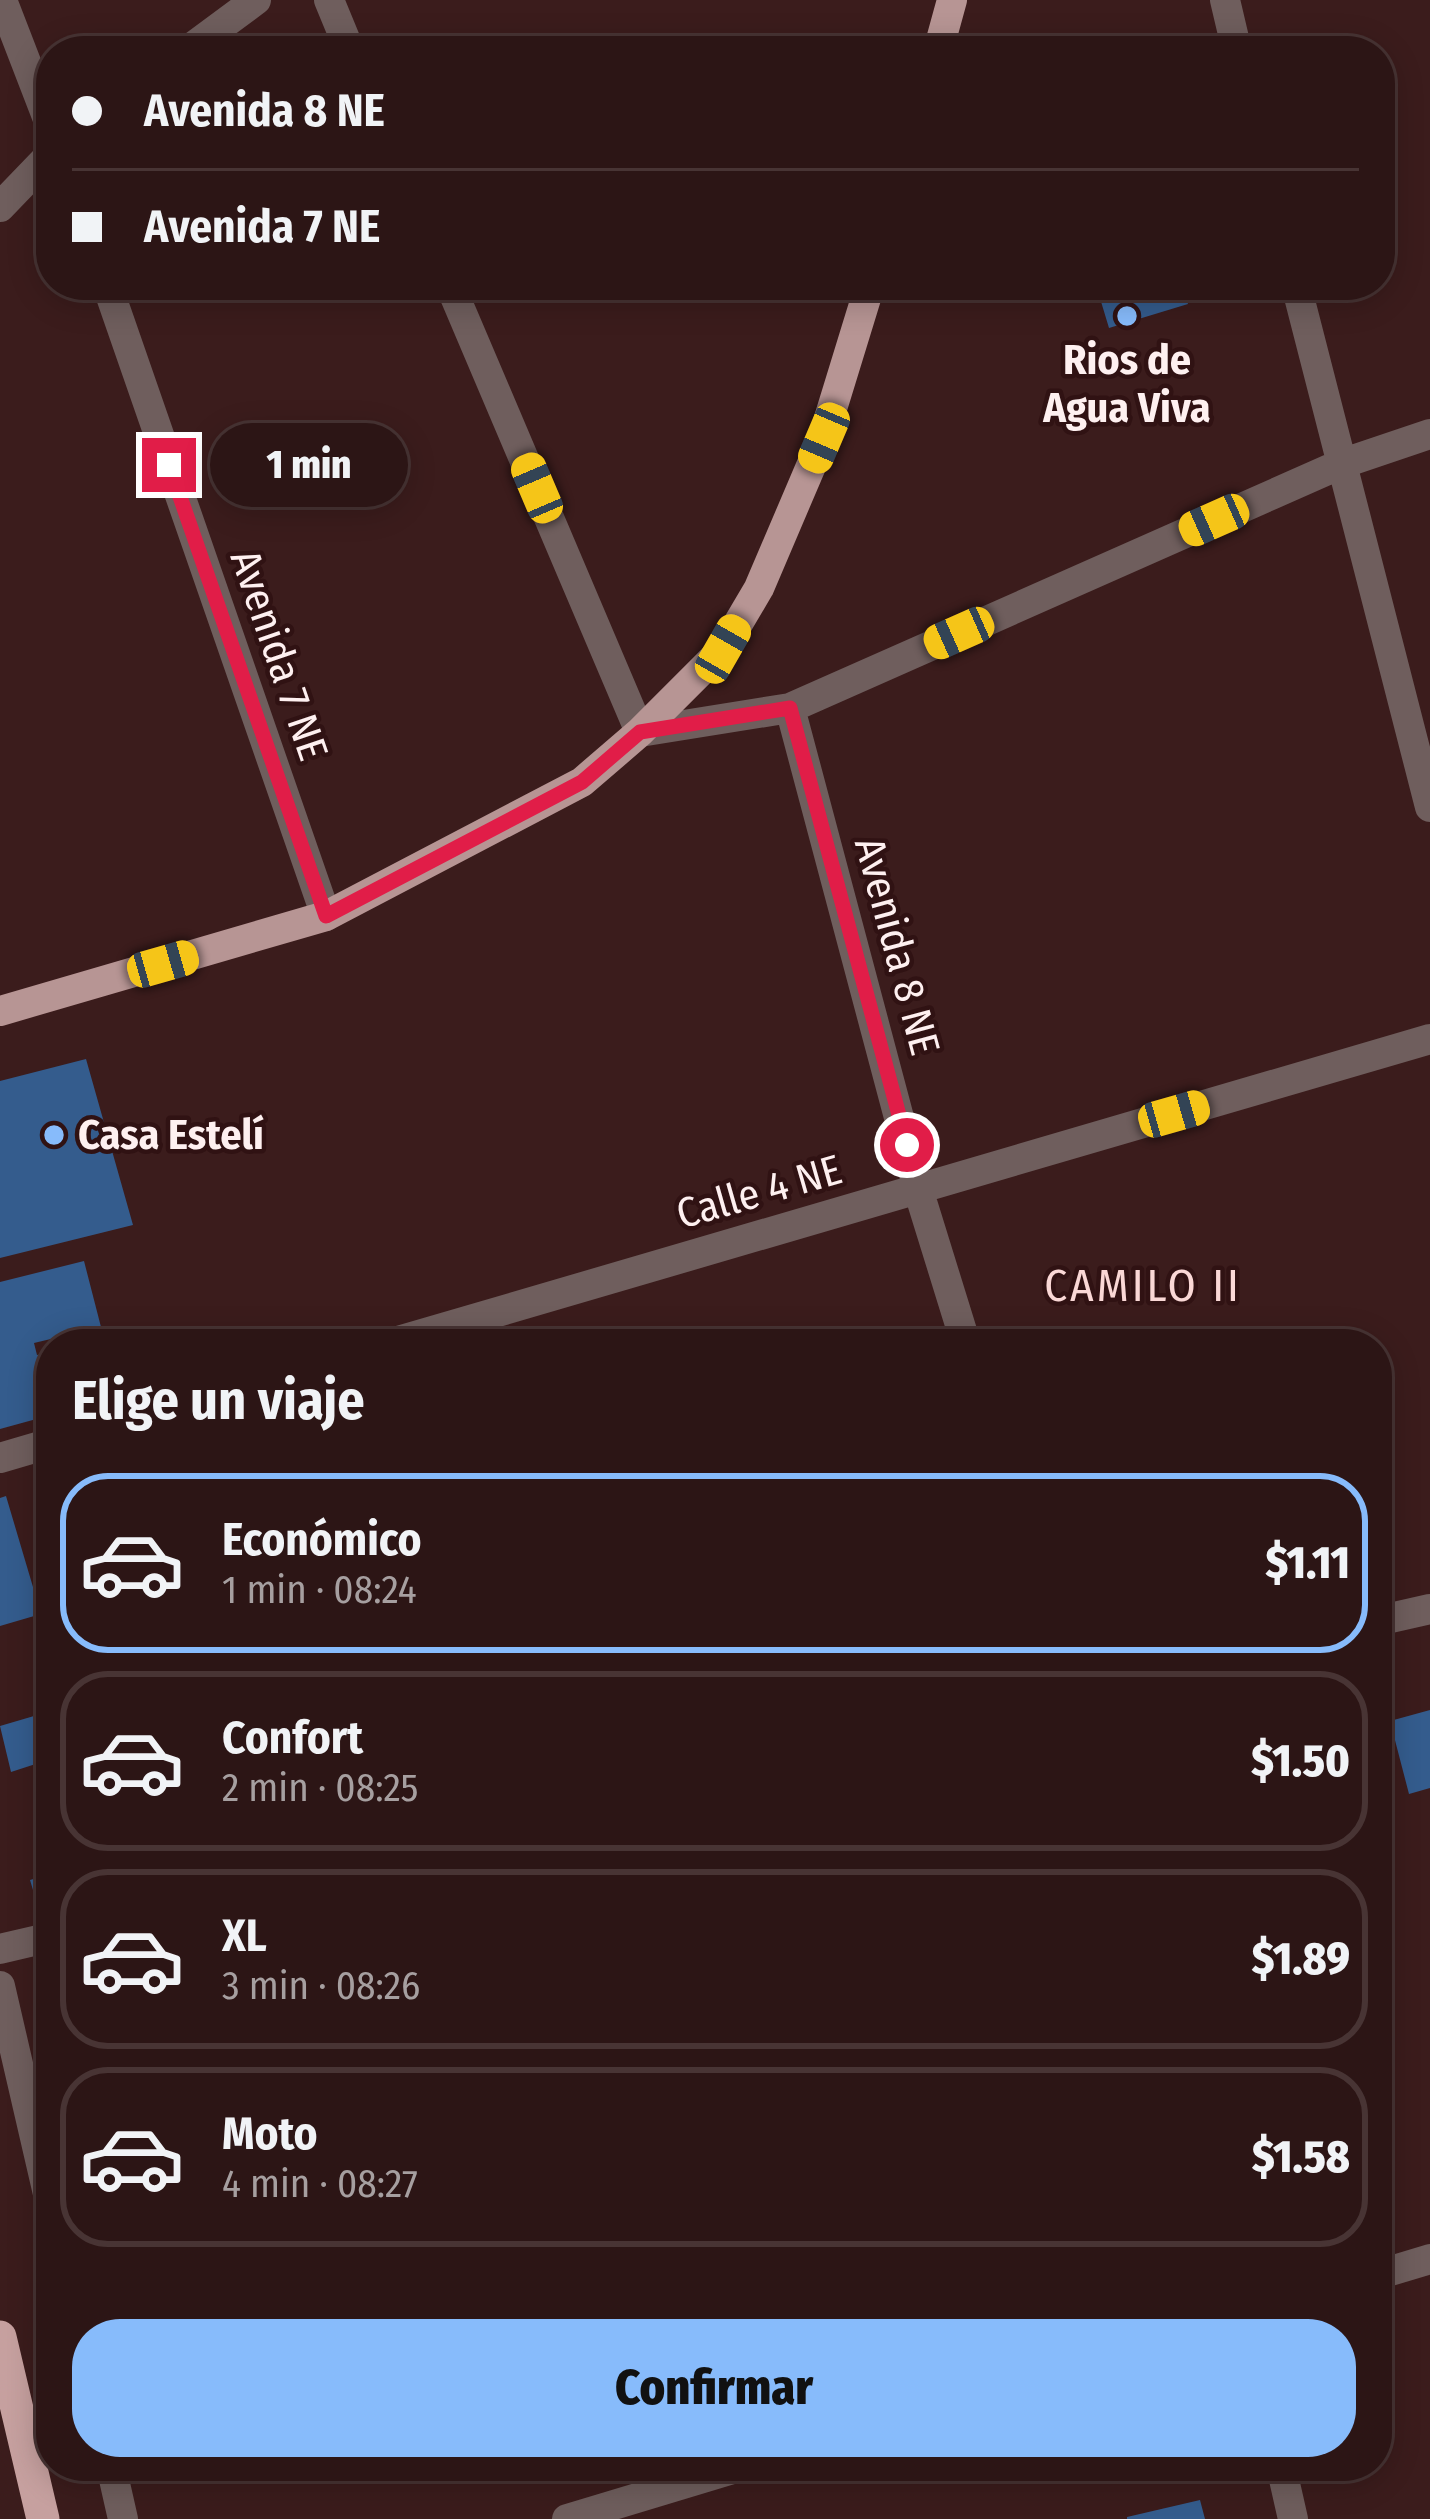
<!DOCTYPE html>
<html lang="es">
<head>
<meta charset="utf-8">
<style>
	:root { --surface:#2c1515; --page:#382222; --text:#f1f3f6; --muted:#a69fa0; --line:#483434; --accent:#87bbfb }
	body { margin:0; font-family:"Fira Sans Condensed",sans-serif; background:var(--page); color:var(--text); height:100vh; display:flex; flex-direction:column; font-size:45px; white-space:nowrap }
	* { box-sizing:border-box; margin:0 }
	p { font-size:39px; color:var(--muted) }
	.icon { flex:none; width:66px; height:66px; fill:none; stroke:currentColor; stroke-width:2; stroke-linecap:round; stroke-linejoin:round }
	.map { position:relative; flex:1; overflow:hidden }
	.drawer { position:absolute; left:36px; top:1329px; width:1356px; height:1152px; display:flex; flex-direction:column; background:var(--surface); border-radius:48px; box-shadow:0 6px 30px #0003,0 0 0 3px var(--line) }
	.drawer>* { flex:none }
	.banner { position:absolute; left:36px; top:36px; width:1359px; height:264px; border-radius:48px; box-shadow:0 6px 30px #0003,0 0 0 3px var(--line); display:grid; align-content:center; height:264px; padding:0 36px; background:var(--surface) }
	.end { position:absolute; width:54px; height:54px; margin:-27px; border:15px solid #e11d48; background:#fff; box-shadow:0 0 0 6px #fff }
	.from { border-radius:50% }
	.bubble { position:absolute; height:84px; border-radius:42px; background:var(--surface); box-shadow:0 6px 30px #0003,0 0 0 3px var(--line); font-size:39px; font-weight:800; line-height:84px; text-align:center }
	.car { position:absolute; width:36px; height:72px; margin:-36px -18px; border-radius:15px; box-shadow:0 0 9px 3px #0007; background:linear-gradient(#f5c518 24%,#345 0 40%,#f5c518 0 76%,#345 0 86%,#f5c518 0) }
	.banner b { display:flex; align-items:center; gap:42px; height:114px; font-size:45px }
	.banner b+b { border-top:3px solid var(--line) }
	.banner i { width:30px; height:30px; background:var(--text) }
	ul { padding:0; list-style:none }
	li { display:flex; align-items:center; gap:36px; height:180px; margin:0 24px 18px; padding:0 12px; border:6px solid var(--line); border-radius:48px }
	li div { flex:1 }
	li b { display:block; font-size:45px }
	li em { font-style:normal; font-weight:800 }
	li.on { border-color:var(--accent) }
	li>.icon { width:108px; height:108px; stroke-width:1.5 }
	h2 { padding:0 36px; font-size:54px; line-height:144px }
	.cta { display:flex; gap:24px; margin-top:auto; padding:24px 36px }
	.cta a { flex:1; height:138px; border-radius:48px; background:var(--accent); color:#111; font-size:48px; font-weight:800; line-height:138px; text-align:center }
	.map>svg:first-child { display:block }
	.building { fill:#345c8d }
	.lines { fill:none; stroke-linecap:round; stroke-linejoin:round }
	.minor { stroke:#6f5e5d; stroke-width:30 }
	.primary { stroke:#b79594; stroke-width:30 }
	.trunk { stroke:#c6a09f; stroke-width:33 }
	.route { stroke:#e11d48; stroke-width:15 }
	.poi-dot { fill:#87bbfb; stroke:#301213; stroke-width:4.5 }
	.labels { text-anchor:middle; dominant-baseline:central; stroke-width:9; stroke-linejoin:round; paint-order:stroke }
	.poi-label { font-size:42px; font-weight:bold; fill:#fef0f0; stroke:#301213 }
	.street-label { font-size:42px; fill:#fef0f0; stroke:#301213 }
	.neighbourhood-label { font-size:45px; letter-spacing:3px; fill:#fad8d6; stroke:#301213 }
</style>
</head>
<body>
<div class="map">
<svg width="1430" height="2519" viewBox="0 0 1430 2519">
	<rect width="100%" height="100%" fill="#3b1c1c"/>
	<path class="building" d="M1096,285H1182L1188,304L1109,328Z
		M86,1059L133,1225L0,1258V1081Z
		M84,1261L101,1327L34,1343L37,1355L51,1352V1415L0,1429V1282Z
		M6,1496L41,1614L0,1626V1498Z
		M1430,1710V1788L1409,1794L1390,1721Z
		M51,1711V1759L11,1772L0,1726Z
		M51,1874V1907L39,1910L30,1880Z
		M1200,2500L1205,2519H1127V2517Z"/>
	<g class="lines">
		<path class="minor" d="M2,0L51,127
			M329,0L350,51
			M1225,0L1237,51
			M187,51L256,0
			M0,207L51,154
			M107,285L326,916
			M450,285L640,732L790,708L1341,464L1430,434
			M1296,285L1430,807
			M790,708L918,1189L966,1344
			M388,1344L1430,1039
			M0,1458L51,1443
			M1377,1621L1430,1609
			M0,1949L51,1937
			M0,1986L51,2207
			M1377,2275L1430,2259
			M111,2466L123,2519
			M1281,2466L1293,2519
			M567,2519L743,2466"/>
		<path class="primary" d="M938,51L952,0
			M0,1011L326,916L582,782L640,732L723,649L759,588L823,438L870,285"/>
		<path class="trunk" d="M0,2337L43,2519"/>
	</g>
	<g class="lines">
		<path class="route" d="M169,465L326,916L582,782L640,732L790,708L907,1145"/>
	</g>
	<g class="poi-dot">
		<circle cx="1127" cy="316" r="12"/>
		<circle cx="54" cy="1135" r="12"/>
	</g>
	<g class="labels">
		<g class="poi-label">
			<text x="1127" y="360">Rios de<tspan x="1127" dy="48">Agua Viva</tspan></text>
			<text x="78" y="1135" text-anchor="start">Casa Estelí</text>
		</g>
		<g class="street-label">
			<text transform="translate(279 655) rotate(71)">Avenida 7 NE</text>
			<text transform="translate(897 946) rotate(75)">Avenida 8 NE</text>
			<text transform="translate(759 1192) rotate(-16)">Calle 4 NE</text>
		</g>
		<g class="neighbourhood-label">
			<text x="1143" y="1286">CAMILO II</text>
		</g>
	</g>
</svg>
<i class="end from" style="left:907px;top:1145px"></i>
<i class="end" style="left:169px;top:465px"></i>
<div class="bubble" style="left:210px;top:423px;width:198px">1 min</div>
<i class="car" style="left:824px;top:438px;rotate:203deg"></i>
<i class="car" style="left:537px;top:488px;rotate:337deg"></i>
<i class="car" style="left:1214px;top:520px;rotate:246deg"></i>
<i class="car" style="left:959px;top:633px;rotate:246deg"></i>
<i class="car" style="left:723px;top:649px;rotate:30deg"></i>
<i class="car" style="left:163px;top:964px;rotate:74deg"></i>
<i class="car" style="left:1174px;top:1114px;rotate:74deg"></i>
<div class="banner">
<b><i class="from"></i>Avenida 8 NE</b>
<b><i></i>Avenida 7 NE</b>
</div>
<section class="drawer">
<h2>Elige un viaje</h2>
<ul>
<li class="on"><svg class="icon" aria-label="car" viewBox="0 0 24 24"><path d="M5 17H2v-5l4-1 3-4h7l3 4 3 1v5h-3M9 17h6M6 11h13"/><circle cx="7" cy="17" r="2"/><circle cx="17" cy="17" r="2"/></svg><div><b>Económico</b><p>1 min · 08:24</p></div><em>$1.11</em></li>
<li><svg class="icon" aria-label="car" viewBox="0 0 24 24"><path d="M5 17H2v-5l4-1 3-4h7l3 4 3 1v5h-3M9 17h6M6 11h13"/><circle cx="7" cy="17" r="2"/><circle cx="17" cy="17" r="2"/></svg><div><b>Confort</b><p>2 min · 08:25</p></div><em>$1.50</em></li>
<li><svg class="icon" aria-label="car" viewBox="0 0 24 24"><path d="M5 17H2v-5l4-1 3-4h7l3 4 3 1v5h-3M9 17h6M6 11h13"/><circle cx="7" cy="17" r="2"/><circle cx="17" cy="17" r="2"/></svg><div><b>XL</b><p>3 min · 08:26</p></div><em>$1.89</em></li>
<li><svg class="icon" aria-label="car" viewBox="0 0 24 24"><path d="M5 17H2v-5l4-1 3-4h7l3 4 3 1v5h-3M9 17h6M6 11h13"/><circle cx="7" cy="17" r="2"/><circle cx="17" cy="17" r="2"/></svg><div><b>Moto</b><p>4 min · 08:27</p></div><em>$1.58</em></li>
</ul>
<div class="cta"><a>Confirmar</a></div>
</section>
</div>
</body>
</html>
